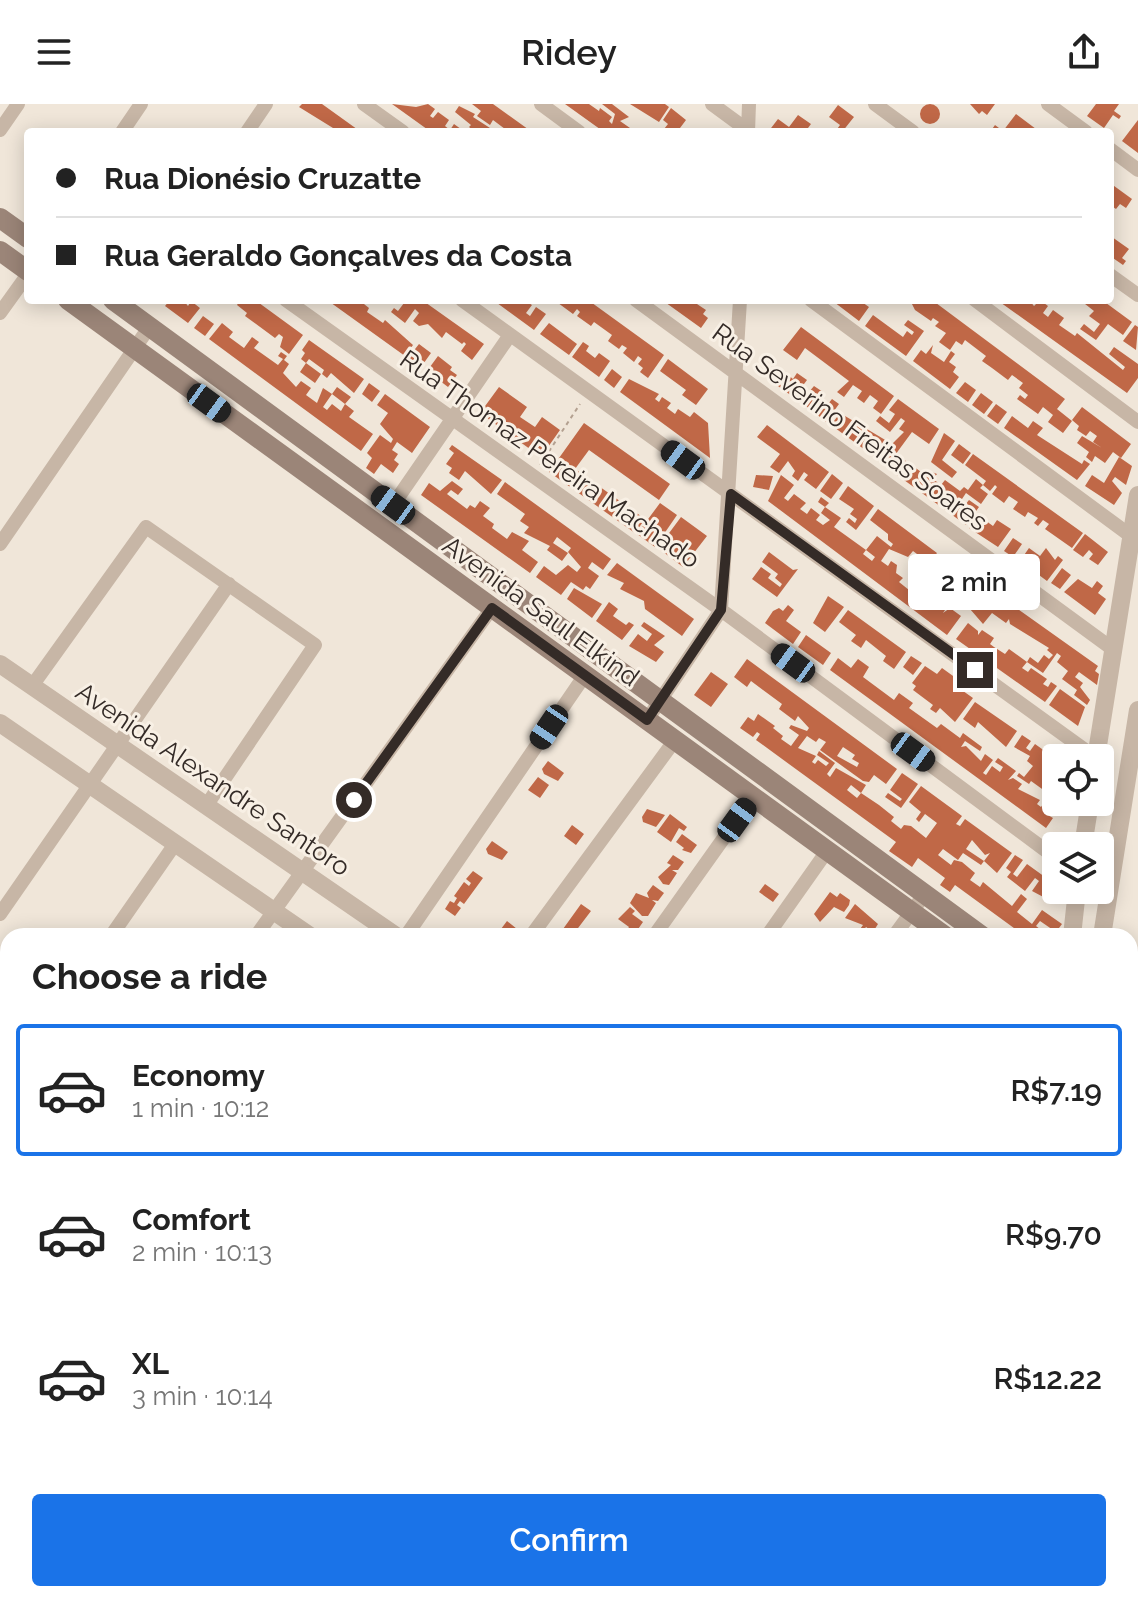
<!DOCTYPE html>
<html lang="en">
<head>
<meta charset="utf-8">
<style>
	:root { --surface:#fff; --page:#f6f6f6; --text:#222; --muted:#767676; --line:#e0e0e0; --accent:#1a73e8 }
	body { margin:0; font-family:Raleway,sans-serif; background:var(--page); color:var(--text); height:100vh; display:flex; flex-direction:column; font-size:30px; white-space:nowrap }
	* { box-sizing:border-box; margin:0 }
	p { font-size:26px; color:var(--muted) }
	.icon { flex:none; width:44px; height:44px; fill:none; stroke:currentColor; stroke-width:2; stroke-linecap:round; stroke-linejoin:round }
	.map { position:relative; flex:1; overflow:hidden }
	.drawer { position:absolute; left:0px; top:824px; width:1138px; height:674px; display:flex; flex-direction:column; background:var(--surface); border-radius:24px 24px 0 0; box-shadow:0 4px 20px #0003 }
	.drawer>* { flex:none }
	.banner { position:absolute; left:24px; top:24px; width:1090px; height:176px; border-radius:8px; box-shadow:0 4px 20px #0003; display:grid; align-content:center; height:176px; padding:0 32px; background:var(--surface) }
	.buttons { position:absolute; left:1042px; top:640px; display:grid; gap:16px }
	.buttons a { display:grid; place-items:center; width:72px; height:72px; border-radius:8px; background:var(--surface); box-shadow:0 4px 20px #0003; font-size:40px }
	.end { position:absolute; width:36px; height:36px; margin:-18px; border:10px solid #342b27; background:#fff; box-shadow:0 0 0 4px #fff }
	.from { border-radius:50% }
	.bubble { position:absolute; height:56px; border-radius:8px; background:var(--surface); box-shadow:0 4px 20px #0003; font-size:26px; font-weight:600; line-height:56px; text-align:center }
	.car { position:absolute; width:24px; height:48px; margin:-24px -12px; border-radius:10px; box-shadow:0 0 6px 2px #0007; background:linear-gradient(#222 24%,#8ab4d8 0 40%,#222 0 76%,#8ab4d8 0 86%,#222 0) }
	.banner b { display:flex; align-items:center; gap:28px; height:76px; font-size:30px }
	.banner b+b { border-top:2px solid var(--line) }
	.banner i { width:20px; height:20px; background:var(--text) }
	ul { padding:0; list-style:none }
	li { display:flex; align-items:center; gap:24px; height:132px; margin:0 16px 12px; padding:0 16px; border:4px solid transparent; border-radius:8px }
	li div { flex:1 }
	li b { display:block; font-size:30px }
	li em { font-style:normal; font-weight:600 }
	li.active { border-color:var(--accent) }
	li>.icon { width:72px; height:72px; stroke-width:1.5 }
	h2 { padding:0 32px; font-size:36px; line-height:96px }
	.cta { display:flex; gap:16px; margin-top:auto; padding:16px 32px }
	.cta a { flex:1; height:92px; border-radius:8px; background:var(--accent); color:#fff; font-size:32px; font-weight:600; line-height:92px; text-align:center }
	header { display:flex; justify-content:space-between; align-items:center; height:104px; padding:0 32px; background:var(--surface); font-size:36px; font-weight:600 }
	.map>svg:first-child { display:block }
	.building { fill:#c06847; fill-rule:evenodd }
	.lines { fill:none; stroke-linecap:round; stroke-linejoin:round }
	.path { stroke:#b3a090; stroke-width:2; stroke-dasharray:4 4; stroke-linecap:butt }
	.minor { stroke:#c7b6a6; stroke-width:14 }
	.tertiary { stroke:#c7b6a6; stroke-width:18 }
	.secondary { stroke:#9b8578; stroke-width:20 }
	.route { stroke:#342b27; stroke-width:10 }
	.labels { text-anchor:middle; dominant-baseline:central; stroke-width:6; stroke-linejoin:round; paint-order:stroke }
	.street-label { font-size:26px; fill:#342b27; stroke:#f8f0e5 }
</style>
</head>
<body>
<header><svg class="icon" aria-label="menu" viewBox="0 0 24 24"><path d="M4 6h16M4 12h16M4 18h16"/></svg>Ridey<svg class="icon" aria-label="share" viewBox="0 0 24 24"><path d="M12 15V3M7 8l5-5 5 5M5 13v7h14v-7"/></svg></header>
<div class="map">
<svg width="1138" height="1497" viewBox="0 0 1138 1497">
	<rect width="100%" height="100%" fill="#f0e6d9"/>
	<path class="building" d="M920 10a10 10 0 1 1 20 0a10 10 0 1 1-20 0Z
		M302,0H322L361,28H330L333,24L299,3Z
		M392,0L416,3L428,0L435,5L430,12L433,14L438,8L449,16L445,22L450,26L454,20L465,28H431Z
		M472,0H493L532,28H509L493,16L490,21L477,12L481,7Z
		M565,0H589L599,7L600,4L612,13L609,17L612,20L615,10L602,0H612L629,13L620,17L630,24L627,28H604Z
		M630,0H665L669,3L659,18Z
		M970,0H995L987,11L982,7L979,10Z
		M1096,0H1119L1114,7L1121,12L1119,15L1113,11L1104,24L1087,12Z
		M838,1L854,13L842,28H835L840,21L829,13Z
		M459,2L475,10L473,13L490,24L487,28H475L469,23L471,21L455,8Z
		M671,4L686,16L677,28L664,25L668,20L663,16Z
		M1016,10L1040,28H990L995,21L1003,27Z
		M798,11L811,20L805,28H768L778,15L789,23Z
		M1138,16V49L1122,37Z
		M1110,79L1132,95L1126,104L1120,100L1116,105L1110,101Z
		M1112,133L1129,145L1122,154L1126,157L1123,161L1110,152Z
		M170,196H183L188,202L191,197L200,204L188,219L165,202Z
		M240,196H255L303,231L289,250L280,243L283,233L279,230L275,234L245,212L247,209L237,201Z
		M327,196H350L356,200L359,196L369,204L367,208L383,219L385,216L413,241L405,252Z
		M400,196H422L484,240L472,256L461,247L466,240L464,238L462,240L446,228L442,234L428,220L419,222L413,217L419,209L415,205L405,219L391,208L394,204L398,207L404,199Z
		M493,196H524L532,201L526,209L530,212L536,203L546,210L534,226Z
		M554,196H588L664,251L648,274L640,268L643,264L638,260L642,255L638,252L634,258L623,249L627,244L622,241L619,245L608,237L612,231L594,218L591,222L577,212L580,208L577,205L573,210Z
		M662,196H700L697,200L706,206L703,210L708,214L701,224Z
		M836,196H859L869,203L859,217L834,198Z
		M910,196H932L1065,295L1057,305L1072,317L1063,329L1048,318L1053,311L1043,303L1038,310L1017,295L1020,291L1025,295L1028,291L1019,284L1023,279L1012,271L1008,276L992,264L982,257L986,252L965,236L962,241L956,237L950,246L939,238L946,229L935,222L939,218L933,214L931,217L915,206Z
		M997,196H1029L1034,202L1040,196L1048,202L1043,209L1048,213L1053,206L1064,214L1059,221L1075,232L1077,229L1123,266L1125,263L1109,250L1114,243L1138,260V274L1127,289Z
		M1080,196H1102L1132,218L1123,231L1108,220L1096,236L1080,225L1084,220L1094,228L1100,220L1089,212L1094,207Z
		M873,211L903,233L907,227L912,231L914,228L904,221L908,216L924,227L906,252L865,222Z
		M203,212L214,220L205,232L194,224Z
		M222,219L233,228L229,233L244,244L252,233L259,238L254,244L278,261L283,255L278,252L281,248L287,252L284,256L289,260L283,269L296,283L301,277L311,284L306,291L317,299L323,284L332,290L323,303L327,306L332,300L341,307L345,300L332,290L337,283L351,293L345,300L354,307L349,313L373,330L361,347L209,235Z
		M549,219L577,240L569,251L540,230Z
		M1135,221L1138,223L1136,246L1123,237Z
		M801,223L894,292L881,310L873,304L878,297L870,291L864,299L857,294L862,287L853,281L844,293L837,288L849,277L805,244L797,256L783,246Z
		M309,236L364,275L354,289L331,269L327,274L322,270L324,266L309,255L306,259L301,255L305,249L302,246Z
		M583,238L589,242L586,247L595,254L599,249L610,257L599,273L572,253Z
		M419,240L431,249L421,263L408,254Z
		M933,241L931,249L944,258L951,247L955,250L949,258L956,263L953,268L959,273L950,285L913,257L921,246L926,250Z
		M438,252L452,263L450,266L457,271L448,283L427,267Z
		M668,255L708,285L696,301L682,291L686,286L660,267Z
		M306,259L321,270L315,279L300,268Z
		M612,265L622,273L614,284L604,276Z
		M797,269L807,276L801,284L808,289L814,282L823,288L810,305L778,282L787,270L793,275Z
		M629,275L659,290L655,295L659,298L662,293L671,299L667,304L675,310L678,305L690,313L694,308L708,319L710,354L620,288Z
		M965,278L976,286L968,298L956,289Z
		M369,279L380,287L372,298L362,290Z
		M499,283L527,303L520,313L535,323L542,313L560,326L541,353L480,309Z
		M981,289L993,298L984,310L972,301Z
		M385,290L430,323L412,349L397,338L392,346L398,350L394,356L399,360L393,369L381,360L374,370L366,364L372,354L367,349L380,331L391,339L393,335L380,320L388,309L377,301Z
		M832,295L839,300L826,318L814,308L823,297L828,300Z
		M898,295L939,325L929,340L912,328L887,362L831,321L840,309L892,340L904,328L899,325L905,317L901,314L890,328L876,317L880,312L889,319L895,310L889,306Z
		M996,300L1007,308L998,320L987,312Z
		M1082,303L1131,340L1121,354L1113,348L1105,359L1095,352L1092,358L1086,353L1089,348L1077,339L1082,332L1102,344L1093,338L1097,332L1090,327L1086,332L1077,326L1079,322L1072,316Z
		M1012,312L1028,324L1033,317L1043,324L1037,331L1082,360L1084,356L1090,360L1077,376L1004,324Z
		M584,319L670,380L659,396L589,346L575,365L645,415L635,429L549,368Z
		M767,321L829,368L816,385L804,376L808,371L804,368L798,377L792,372L795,367L788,357L779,369L770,363L780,350L757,333Z
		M944,329L955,337L942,356L957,368L952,374L931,358Z
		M959,340L971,349L963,360L951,351Z
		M452,341L502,376L491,390L465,367L459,376L449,369L452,364L446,360L454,349L449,345Z
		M973,350L1083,429L1072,444L1045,425L1049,420L1043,416L1038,422L1034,419L1038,414L1028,408L1025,413L1013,405L1018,398L1009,392L1004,399L992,390L997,383L995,381L990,387L983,381L980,384L988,390L981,400L966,389L960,398L965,401L969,396L979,403L966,421L893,368L903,355L924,370L927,366L937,370L933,375L941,381L945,376L960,387L964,383L968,386L976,375L983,381L986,377L965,361Z
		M1119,353L1132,362L1126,381L1115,373L1112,377L1122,389L1114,401L1085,382L1092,371L1104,379Z
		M832,370L843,379L831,395L820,387Z
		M756,371L773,372L769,386L753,383Z
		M781,371L794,381L784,394L788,397L794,390L806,399L800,405L807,410L811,404L820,411L816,416L823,421L830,416L821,409L825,403L818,398L821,393L829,399L825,403L841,414L834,423L866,446L863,450L872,457L875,453L866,446L877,432L891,443L893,440L888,436V430L870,416L878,405L937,449L919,472L949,500L943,509L950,504L961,512L947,531L768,397ZM889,445L908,453L913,447L917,450L914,454L920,459L913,468L919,472L914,478L923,488L919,485L915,490L909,486L899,478L903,474L896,469L897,461L891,457L888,462L881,457Z
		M452,377L463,385L458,391L451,386L447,390L467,405L470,401L475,404L480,397L490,404L483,412L494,420L492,424L507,435L512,428L529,437L522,446L538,458L530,469L421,391L429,379L440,387Z
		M505,378L611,455L603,466L592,458L588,464L599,472L590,485L586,482L583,486L571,478L561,491L536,473L544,462L556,471L568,461L577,468L581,463L568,448L571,444L557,433L553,439L568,449L562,457L547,446L550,442L524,429L529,423L520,417L525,410L497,390Z
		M848,382L874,402L856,426L846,418L849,414L855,419L857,415L850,410L854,405L839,395Z
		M660,399L677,411L655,443L637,430Z
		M978,411L993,422L997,416L1011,425L998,443L969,424Z
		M681,413L707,432L683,463L658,444Z
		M1085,430L1108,448L1098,461L1089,455L1093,450L1089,446L1083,453L1073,446Z
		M1013,434L1022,440L1013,453L1004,447Z
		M1029,444L1040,452L1046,444L1055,456L1058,452L1063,456L1047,477L1020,457Z
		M769,448L793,466L798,465L777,493L752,475L761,463L771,470L768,474L780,483L782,480L775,474L778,470L762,458Z
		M939,451L952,460L943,471L931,462Z
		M617,459L694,515L682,532L645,505L644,497L620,485L624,479L607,471Z
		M956,461L1098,562L1095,567L1099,570L1097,581L1079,568L1075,573L1083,579L1080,583L1090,596L1087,601L1074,591L1077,586L1062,575L1068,567L1057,558L1061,552L1057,549L1043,569L1027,558L1030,553L1038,559L1044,551L1049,555L1053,551L1047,546L1049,544L1010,520L1009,515L1006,519L992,509L983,520L970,505L973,502L960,492L963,487L960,485L961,478L953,490L942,482Z
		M1062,464L1071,471L1060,485L1051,479Z
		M1078,475L1092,484L1097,477L1103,482L1098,489L1106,495L1095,511L1064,488Z
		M574,484L602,500L592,514L567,495Z
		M828,492L844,503L825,528L813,519Z
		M609,498L618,505L613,512L626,521L629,518L634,521L622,536L596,517Z
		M788,501L794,506L786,517L801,528L793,540L765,519L773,507L779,504L783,507Z
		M848,506L906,548L894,565L883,557L886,552L866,536L861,544L851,537L856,531L839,518Z
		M644,518L665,532L654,541L664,548L656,558L629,542L638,530L647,537L652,530L641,522Z
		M968,519L978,527V531L982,526L994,534L990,540L994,543L1005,550L1009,545L1027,558L1022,564L1028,568L1031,564L1047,575L1043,580L1048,583L1051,578L1057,582L1045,598L956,535Z
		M806,531L831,549L823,561L798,543Z
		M911,552L922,559L913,571L903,563Z
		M838,554L851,564L858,555L869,563L863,573L894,596L899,589L913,599L909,604L937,624L941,620L960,634L963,629L982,643L980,647L965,637L961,643L966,642L981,657L985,650L993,656L983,669L986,671L992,662L1000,668L1003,663L995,658L998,654L1016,667L1008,676L1013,674L1022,680L1018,685L1040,696L1037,700L1041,703L1044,699L1051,704L1046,710L1053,714L1046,724L830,566Z
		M747,555L897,665L886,680L874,671L869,678L863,677L820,646L826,638L819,634L816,638L807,632L798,644L816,652L812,658L815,660L818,656L826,662L829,659L817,651L819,647L835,659L827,670L830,673L836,664L866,681L861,689L851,681L847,686L857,694L861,689L879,701L894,713L891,717L901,725L904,721L911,722L926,734L937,719L925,710L919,718L916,715L921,708L909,698L921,682L962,712L956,720L960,722L965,715L1012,749L997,769L984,757L990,749L985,751L972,736L966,745L984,757L981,761L963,749L958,756L943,745L938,751L951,761L954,756L962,758L975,769L970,776L980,783L983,778L1012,802L1021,790L1027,795L1017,808L1032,820L1042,806L1062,820L1056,828L1040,817L1036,822L1049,832H1024L1028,826L1022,830L955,781L950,788L940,781L945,774L918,754L912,763L889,747L896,738L756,636L760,630L757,628L753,633L740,624L748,613L754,617L758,610L775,622L773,624L783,632L781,635L791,642L799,631L789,624L791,621L807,627L809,624L798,612L795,617L779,605L782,600L751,577L747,583L734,573ZM843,643L855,651L852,655L859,659L857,663L837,652Z
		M925,562L937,570L942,564L960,577L956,582L973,594L955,618L940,604L936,609L930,605L933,601L913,586L916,582L912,579Z
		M711,568L728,580L711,603L694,591Z
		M1060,585L1085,603L1078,622L1049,601Z
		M975,598L1017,627L1006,643L978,618L975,624L963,615Z
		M1022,631L1031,637L1026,644L1030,647L1035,640L1056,655L1053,675L1044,669L1042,672L1056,682V695L1031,677L1029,680L1017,672L1019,669L1024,673L1033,662L1027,657L1030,652L1014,643Z
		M548,657L564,669L558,677L544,670L542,665Z
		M902,669L918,680L901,704L885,693L888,689L900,697L902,695L890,686Z
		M538,673L549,681L540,694L528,686Z
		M647,705L665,711L656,723L643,718L642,713Z
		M670,710L687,723L684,727L679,724L671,738L657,728Z
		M572,721L584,730L576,741L564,732Z
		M682,730L697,741L691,749L682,746L684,744L676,738Z
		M492,737L508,748L502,756L488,750L486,745Z
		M673,751L684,758L678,766H672L677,769L669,781L663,780L658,773L671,761L667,759Z
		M1015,751L1023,756L1013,770L1017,773L1027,760L1056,781L1049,796L1032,787L1039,777L1035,774L1025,787L1007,773L1011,768L1006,764Z
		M473,767L483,774L464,800L460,797L457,801L461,804L455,812L445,805L450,797L454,799L457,794L454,792L464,778L469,782L471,779L466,775Z
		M765,780L779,790L773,798L759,788Z
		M653,781L664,789L658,797L652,796L656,799L648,812H642L630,799L636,789L649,794L647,789Z
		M830,788L837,793L840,789L850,796L849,801L844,808L834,803L820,818L814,810Z
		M581,800L591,807L572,832L563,825Z
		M855,800L878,820L873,828L866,823L863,827L870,832H855L863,821L845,814Z
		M630,803L635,807L632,810L643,818L636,828L627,826L629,823L618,815Z
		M507,817L517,825L512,832H484L489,825L502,830L501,825Z
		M384,1490H405L400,1497H374Z
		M500,1490H527L522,1497H495Z"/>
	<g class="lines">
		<path class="path" d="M540,361L580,300"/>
		<path class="minor" d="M364,0L403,28
			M541,0L579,28
			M712,0L750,28
			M875,0L913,28
			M1048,0L1086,28
			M0,26L18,0
			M122,28L141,0
			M247,28L266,0
			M748,28L749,0
			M1110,45L1138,66
			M1110,171L1138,191
			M286,196L721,506L1056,754
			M462,196L1096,654
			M636,196L1114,546
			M811,196L1131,432
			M975,196L1138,318
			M0,209L28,170
			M393,401L510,231
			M0,440L150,222
			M32,582L146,423L315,541L206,702
			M647,616L721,506L740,196
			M0,810L229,480
			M111,832L175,740
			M256,832L492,504
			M406,832L585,571
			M531,832L675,636
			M654,832L753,693
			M767,832L827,747
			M894,832L924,791
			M0,992L8,981
			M1130,1155L1138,1145
			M0,1199L8,1187
			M0,1353L8,1359
			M0,1407L8,1395
			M201,1490L211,1497
			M614,1490L624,1497
			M827,1490L837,1497
			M63,1497L68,1490
			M180,1497L185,1490
			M305,1497L310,1490
			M423,1497L428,1490
			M1003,1497L1008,1490"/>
		<path class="tertiary" d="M0,560L396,832
			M0,619L310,832
			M1096,654L1138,391
			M1083,742L1090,698
			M1072,832L1077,786
			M1102,832L1138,606
			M1130,1344L1138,1350
			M1130,1406L1138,1411"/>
		<path class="secondary" d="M0,114L28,134
			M0,147L28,167
			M68,196L945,832
			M113,196L982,832
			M1130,940L1138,946
			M1130,969L1138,975
			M546,1497L551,1490
			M578,1497L583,1490"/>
	</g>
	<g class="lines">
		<path class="route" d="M354,696L492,504L647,616L721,506L731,390L975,566"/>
	</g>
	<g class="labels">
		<g class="street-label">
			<text transform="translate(850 323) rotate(36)">Rua Severino Freitas Soares</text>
			<text transform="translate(550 355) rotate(35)">Rua Thomaz Pereira Machado</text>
			<text transform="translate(541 507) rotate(36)">Avenida Saul Elkind</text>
			<text transform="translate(213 675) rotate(34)">Avenida Alexandre Santoro</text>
		</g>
	</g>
</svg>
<div class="buttons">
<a><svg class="icon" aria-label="locate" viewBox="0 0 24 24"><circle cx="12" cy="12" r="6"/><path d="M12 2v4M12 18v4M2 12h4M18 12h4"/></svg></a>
<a><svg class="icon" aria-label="layers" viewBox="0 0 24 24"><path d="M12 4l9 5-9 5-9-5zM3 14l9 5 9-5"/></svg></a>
</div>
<i class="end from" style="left:354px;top:696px"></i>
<i class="end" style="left:975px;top:566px"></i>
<div class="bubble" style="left:908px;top:450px;width:132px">2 min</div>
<i class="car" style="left:209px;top:299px;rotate:126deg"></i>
<i class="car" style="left:683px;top:356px;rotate:306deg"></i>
<i class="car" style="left:393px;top:401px;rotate:306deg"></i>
<i class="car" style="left:793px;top:559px;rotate:306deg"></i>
<i class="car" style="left:549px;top:623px;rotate:214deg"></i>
<i class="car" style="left:913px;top:648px;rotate:126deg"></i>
<i class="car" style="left:737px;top:716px;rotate:36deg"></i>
<div class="banner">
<b><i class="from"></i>Rua Dionésio Cruzatte</b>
<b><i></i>Rua Geraldo Gonçalves da Costa</b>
</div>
<section class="drawer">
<h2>Choose a ride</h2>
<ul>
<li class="active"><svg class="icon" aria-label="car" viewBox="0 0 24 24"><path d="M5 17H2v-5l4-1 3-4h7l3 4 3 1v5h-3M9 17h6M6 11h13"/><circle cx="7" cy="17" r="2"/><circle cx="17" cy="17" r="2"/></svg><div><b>Economy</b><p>1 min · 10:12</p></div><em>R$7.19</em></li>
<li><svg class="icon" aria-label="car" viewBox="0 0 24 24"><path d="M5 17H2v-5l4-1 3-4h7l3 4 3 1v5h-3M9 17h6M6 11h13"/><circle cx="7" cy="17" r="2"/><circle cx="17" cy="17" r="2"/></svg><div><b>Comfort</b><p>2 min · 10:13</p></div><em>R$9.70</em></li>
<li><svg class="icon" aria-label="car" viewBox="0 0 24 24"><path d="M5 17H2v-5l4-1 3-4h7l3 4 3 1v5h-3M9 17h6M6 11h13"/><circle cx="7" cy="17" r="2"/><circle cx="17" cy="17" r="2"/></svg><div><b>XL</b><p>3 min · 10:14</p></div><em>R$12.22</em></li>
</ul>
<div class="cta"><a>Confirm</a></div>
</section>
</div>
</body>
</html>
